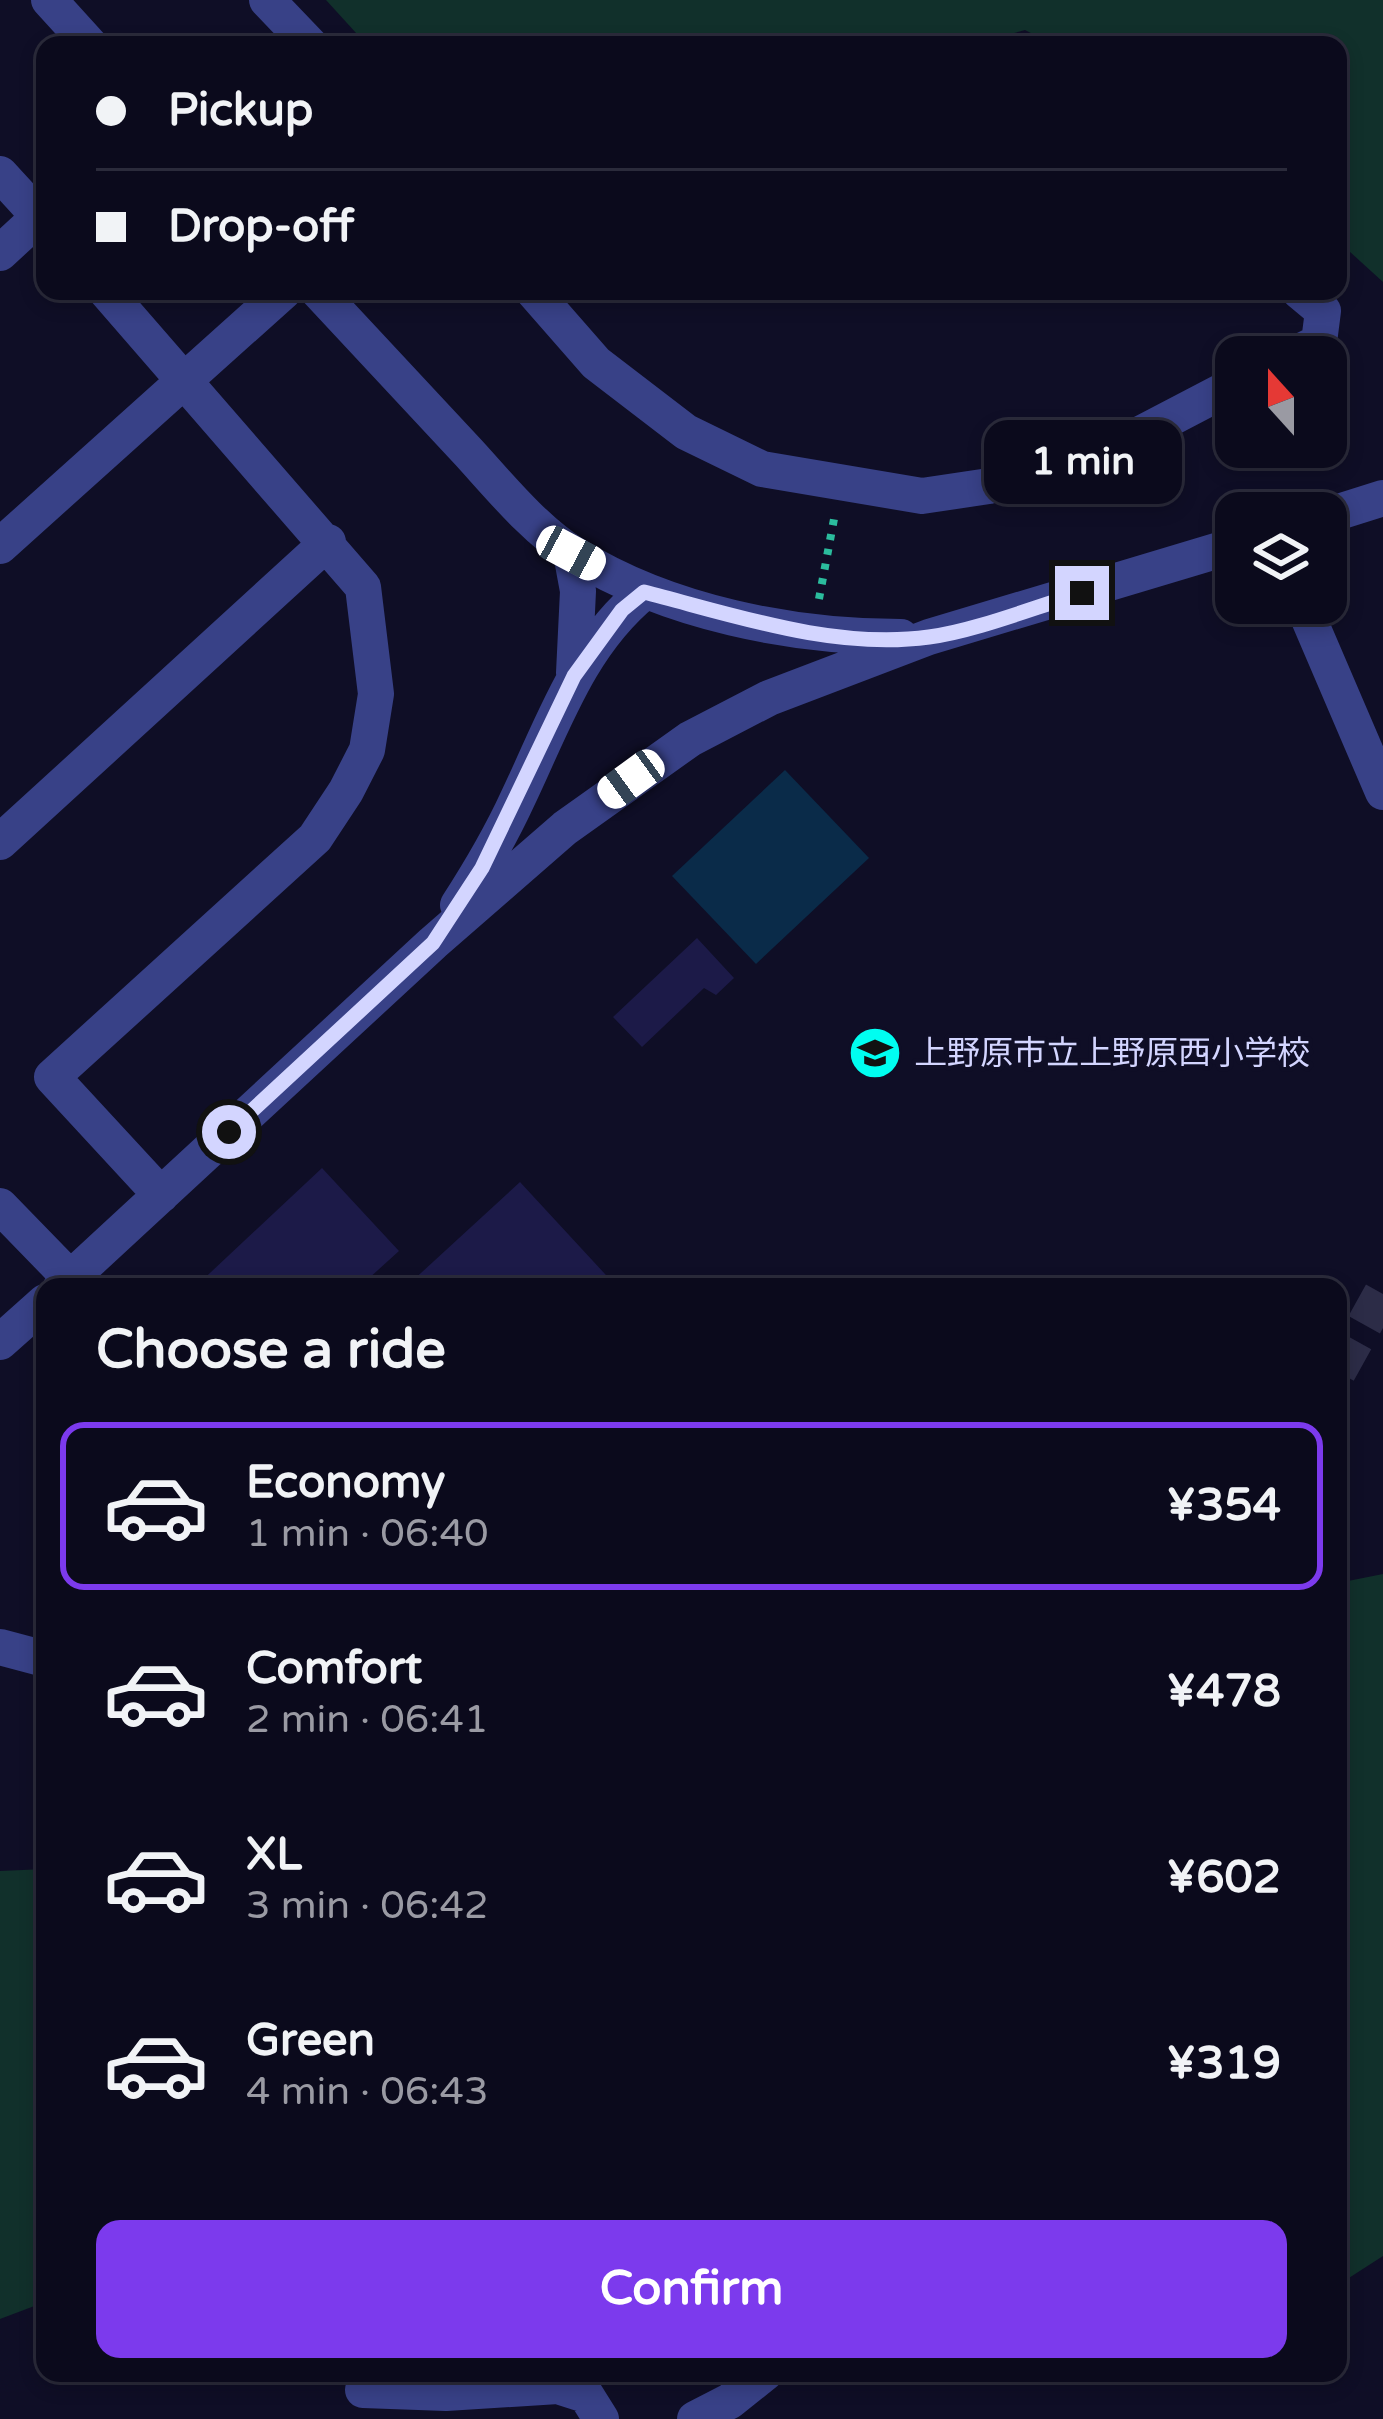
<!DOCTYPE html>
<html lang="en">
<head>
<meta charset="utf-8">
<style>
	:root { --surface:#0b0a1c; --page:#191829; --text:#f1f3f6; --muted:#9a9aa3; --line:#2b2b3b; --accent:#7c3aed }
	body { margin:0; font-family:"Varela Round","Noto Sans JP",sans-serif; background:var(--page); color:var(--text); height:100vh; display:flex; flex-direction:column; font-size:45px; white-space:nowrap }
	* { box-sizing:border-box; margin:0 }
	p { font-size:39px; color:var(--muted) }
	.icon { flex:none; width:66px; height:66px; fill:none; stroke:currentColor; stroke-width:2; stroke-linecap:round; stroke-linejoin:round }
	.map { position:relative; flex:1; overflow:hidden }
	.details { position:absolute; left:36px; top:1278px; width:1311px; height:1104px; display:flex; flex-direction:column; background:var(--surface); border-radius:24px; box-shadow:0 6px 18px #0003,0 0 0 3px var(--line) }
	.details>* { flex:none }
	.hud { position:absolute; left:36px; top:36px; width:1311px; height:264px; border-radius:24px; box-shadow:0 6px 18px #0003,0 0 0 3px var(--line); display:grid; align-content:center; height:264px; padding:0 60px; background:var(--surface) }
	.needle { width:78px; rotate:339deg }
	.tools { position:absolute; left:1215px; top:336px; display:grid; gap:24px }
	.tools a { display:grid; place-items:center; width:132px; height:132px; border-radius:24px; background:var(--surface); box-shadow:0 6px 18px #0003,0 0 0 3px var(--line); font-size:60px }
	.end { position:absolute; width:54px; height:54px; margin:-27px; border:15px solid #d3d5ff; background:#111; box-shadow:0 0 0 6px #111 }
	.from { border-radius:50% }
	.bubble { position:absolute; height:84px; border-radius:24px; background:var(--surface); box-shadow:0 6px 18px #0003,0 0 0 3px var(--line); font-size:39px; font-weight:700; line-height:84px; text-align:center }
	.car { position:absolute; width:36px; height:72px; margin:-36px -18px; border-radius:15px; box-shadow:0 0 9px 3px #0007; background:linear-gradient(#fff 24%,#345 0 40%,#fff 0 76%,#345 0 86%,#fff 0) }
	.hud b { display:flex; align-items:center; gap:42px; height:114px; font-size:45px }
	.hud b+b { border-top:3px solid var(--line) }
	.hud i { width:30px; height:30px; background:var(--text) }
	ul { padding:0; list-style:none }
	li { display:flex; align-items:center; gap:36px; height:168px; margin:0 24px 18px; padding:0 36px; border:6px solid transparent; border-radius:24px }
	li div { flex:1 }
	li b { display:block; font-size:45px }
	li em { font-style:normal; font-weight:700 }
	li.on { border-color:var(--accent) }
	li>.icon { width:108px; height:108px; stroke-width:1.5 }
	h2 { padding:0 60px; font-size:54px; line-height:144px }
	.action { display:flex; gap:24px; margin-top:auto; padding:24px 60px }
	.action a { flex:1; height:138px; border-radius:24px; background:var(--accent); color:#fff; font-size:48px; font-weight:700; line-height:138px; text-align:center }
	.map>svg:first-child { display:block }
	.green { fill:#11302b }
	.water { fill:#0a2b49 }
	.building { fill:#1c1a48 }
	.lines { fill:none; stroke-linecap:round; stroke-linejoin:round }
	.minor-tunnel { stroke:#2c2c47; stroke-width:36; stroke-dasharray:36 18; stroke-linecap:butt }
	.path { stroke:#2bbc9d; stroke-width:8; stroke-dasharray:6 9; stroke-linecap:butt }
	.minor { stroke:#384187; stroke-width:36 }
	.route { stroke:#d3d5ff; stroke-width:15 }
	.labels { text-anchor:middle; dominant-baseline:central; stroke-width:9; stroke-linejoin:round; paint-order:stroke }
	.poi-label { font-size:33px; fill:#d3d5ff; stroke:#0f0e26; text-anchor:start }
</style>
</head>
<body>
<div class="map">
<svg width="1383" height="2419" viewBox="0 0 1383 2419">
	<rect width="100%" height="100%" fill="#0f0e26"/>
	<path class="green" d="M326,0H1383V282L1338,241V45H1054L1025,30L971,45H367Z
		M1383,1574V2256L1338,2285V1583Z
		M45,1869V2302L0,2319V1871Z"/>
	<path class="water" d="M785,770L869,858L756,964L672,876Z"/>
	<path class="building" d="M697,938L734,978L716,995L704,988L642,1047L613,1017Z
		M322,1168L399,1251L367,1280L373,1287H195Z
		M520,1182L617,1287H411L409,1284Z"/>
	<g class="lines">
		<path class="minor-tunnel" d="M1338,1372L1383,1291"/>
		<path class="path" d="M819,599L834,519"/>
		<path class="minor" d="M49,0L90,45
			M267,0L310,45
			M0,174L45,223
			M0,253L39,217
			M106,291L363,587L376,694L367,750L346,791L315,838L52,1077L161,1195
			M318,291C368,345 418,399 469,453C500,487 535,530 575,555C669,613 792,637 901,637
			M533,291L596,363L686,432L762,469L922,496L989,486L1081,465L1236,384
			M1289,357L1319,342L1323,311L1299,291
			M1326,516L1383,498
			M0,546L284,291
			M571,553L578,591L574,673
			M1302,603L1383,792
			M0,842L328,542
			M458,905C480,871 501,835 518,798C553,725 579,645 644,592
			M0,1206L71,1279
			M61,1287L433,943L565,828L690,739L769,698L929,637L1236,545
			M0,1342L45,1302
			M0,1647L45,1659
			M363,2390L446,2393L558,2386L586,2395L601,2419
			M695,2419L730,2401L765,2373"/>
	</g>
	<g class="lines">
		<path class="route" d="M229,1132L433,943L482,868L574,676L622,610L644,592C734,615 834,650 929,637C975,631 1035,607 1082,593"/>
	</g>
	<defs>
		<g id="school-disc" transform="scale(2.7)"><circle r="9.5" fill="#00fef1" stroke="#0f0e26"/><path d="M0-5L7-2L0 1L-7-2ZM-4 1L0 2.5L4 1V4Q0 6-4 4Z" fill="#111"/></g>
	</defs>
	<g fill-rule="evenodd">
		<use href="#school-disc" x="875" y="1053"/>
	</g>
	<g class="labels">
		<g class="poi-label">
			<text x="914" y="1053">上野原市立上野原西小学校</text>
		</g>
	</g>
</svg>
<div class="tools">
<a><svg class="needle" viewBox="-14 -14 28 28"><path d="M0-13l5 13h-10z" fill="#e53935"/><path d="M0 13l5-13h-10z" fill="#9a9aa3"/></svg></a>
<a><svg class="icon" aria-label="layers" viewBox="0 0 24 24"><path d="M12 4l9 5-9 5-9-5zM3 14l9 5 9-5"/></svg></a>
</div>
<i class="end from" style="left:229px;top:1132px"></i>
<i class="end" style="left:1082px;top:593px"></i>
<div class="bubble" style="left:984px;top:420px;width:198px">1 min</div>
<i class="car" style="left:571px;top:553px;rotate:118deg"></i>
<i class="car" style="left:631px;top:779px;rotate:234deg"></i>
<div class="hud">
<b><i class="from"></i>Pickup</b>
<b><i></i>Drop-off</b>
</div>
<section class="details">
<h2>Choose a ride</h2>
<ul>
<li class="on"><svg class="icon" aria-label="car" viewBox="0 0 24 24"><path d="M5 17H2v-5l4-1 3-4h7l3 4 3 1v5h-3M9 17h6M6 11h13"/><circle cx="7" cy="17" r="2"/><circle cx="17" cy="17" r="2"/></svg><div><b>Economy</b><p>1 min · 06:40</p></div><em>¥354</em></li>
<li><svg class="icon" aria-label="car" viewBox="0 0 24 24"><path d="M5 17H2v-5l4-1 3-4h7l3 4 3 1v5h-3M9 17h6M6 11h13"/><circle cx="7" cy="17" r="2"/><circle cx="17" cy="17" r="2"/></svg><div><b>Comfort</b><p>2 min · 06:41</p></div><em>¥478</em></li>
<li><svg class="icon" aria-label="car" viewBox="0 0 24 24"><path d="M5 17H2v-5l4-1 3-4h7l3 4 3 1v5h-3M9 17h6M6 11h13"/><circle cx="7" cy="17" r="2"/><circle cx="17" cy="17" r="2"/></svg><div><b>XL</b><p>3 min · 06:42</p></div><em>¥602</em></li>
<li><svg class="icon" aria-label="car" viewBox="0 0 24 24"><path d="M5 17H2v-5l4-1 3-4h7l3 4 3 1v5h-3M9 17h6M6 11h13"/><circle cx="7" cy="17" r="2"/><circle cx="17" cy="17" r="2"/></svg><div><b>Green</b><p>4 min · 06:43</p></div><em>¥319</em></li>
</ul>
<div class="action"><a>Confirm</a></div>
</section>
</div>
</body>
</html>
